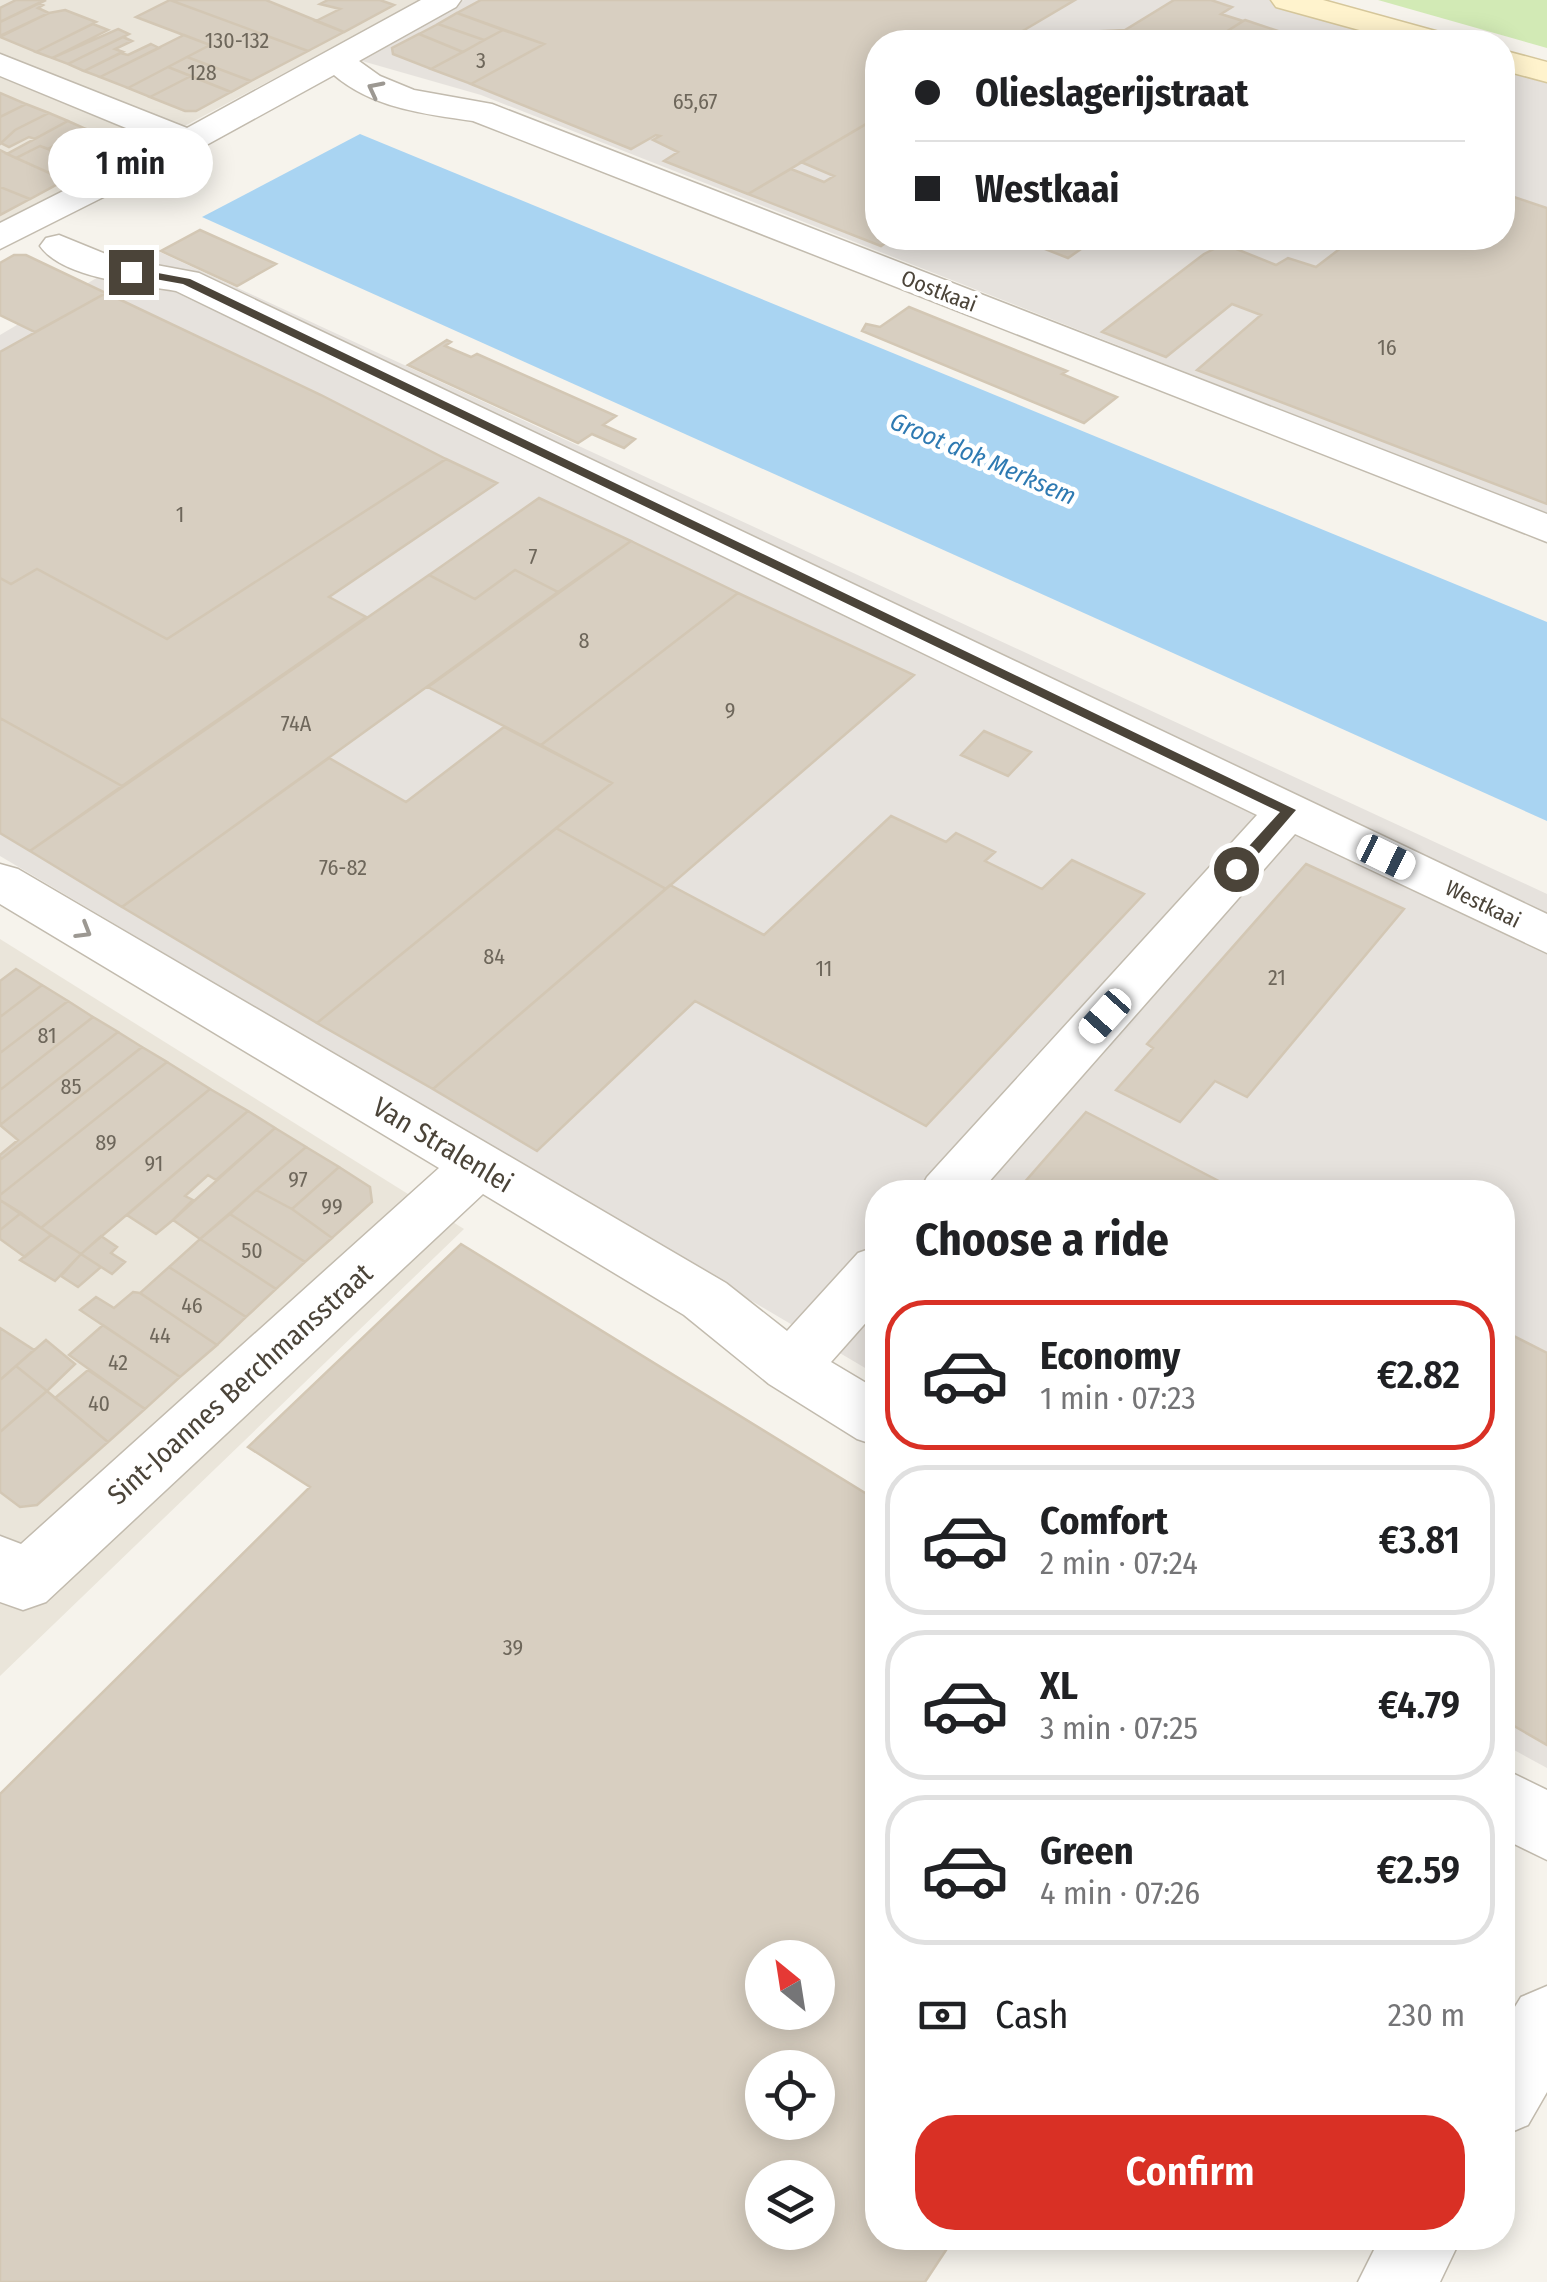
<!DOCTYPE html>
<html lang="en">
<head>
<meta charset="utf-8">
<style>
	:root { --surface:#fff; --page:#f6f6f6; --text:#202124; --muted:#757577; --line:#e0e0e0; --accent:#d93025 }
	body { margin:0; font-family:"Fira Sans Condensed",sans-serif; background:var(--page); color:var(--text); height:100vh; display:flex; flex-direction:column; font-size:38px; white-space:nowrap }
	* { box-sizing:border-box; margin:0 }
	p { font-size:32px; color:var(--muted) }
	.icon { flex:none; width:55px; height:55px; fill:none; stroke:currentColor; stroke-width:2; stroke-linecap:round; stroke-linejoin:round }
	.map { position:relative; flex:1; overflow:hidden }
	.drawer { position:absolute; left:865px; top:1180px; width:650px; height:1070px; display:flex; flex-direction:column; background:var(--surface); border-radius:40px; box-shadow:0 5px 25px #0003 }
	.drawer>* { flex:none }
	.hud { position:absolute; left:865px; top:30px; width:650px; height:220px; border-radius:40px; box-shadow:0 5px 25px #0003; display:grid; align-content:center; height:220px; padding:0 50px; background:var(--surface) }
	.needle { width:65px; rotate:330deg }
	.buttons { position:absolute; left:745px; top:1940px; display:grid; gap:20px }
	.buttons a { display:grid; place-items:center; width:90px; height:90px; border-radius:50%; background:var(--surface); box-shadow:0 5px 25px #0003; font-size:50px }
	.end { position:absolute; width:45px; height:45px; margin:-22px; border:12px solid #4b4439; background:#fff; box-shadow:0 0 0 5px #fff }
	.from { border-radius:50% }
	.bubble { position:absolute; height:70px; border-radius:35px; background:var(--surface); box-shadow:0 5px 25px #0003; font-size:32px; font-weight:600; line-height:70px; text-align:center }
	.car { position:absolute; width:30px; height:60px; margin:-30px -15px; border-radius:12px; box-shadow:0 0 8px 2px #0007; background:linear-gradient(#fff 24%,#345 0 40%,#fff 0 76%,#345 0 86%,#fff 0) }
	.hud b { display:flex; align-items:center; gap:35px; height:95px; font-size:38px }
	.hud b+b { border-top:2px solid var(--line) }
	.hud i { width:25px; height:25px; background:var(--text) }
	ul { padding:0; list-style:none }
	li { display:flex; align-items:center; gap:30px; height:150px; margin:0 20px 15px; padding:0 30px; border:5px solid var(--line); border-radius:40px }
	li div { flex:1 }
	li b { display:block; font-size:38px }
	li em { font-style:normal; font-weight:600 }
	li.current { border-color:var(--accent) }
	li>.icon { width:90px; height:90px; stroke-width:1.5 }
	h2 { padding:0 50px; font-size:45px; line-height:120px }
	.pay { display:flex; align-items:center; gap:25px; height:110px; padding:0 50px; font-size:38px }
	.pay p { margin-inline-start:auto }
	.cta { display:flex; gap:20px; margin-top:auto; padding:20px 50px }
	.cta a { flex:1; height:115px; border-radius:40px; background:var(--accent); color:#fff; font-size:40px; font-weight:600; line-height:115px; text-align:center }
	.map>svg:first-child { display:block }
	.residential { fill:#eae5da }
	.industrial { fill:#e6e2dd }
	.green { fill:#d2eab5 }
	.water { fill:#a9d4f2 }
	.building { fill:#d8cfc1; stroke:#d3c7b4; stroke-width:2.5; fill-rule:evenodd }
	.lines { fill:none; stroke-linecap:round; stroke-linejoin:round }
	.minor-casing { stroke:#c2bbae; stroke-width:3 }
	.secondary-casing { stroke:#d6c79b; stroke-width:3 }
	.minor { fill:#fff; fill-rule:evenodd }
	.secondary { fill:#fff3cd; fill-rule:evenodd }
	.oneway { stroke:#9c9892 }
	.route { fill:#4b4439 }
	.labels { text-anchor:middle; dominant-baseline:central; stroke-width:9; stroke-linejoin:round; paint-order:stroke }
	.number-label { font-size:22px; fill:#6e675b }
	.far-street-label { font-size:22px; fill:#4b4439; stroke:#fff }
	.far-water-label { font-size:25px; font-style:italic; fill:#2e7ab2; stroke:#fff }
	.street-label { font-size:28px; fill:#4b4439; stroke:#fff }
</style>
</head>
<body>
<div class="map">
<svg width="1547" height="2282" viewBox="0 0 1547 2282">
	<rect width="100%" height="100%" fill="#f6f3ec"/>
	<path class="residential" d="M0,0H422L0,224Z
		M0,939L464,1229L0,1676Z"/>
	<path class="industrial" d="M464,0H1283L1425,42H878V238H1502L1503,66L1547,79V514L481,95L355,59Z
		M149,247L1547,894V1768L1503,1744L1502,1192H878L877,1375L0,856V335Z"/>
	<path class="green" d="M1378,0H1547V48Z"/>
	<path class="water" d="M360,134L1547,622V821L202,217Z"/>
	<path class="building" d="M16,0H46L0,22V8Z
		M170,0L308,51L251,81L187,57L210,45L136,17Z
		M170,0H266L344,32L308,51Z
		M328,0H380L394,5L344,32L316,21L340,9L320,4Z
		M481,0H1075L1004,42H878V117L748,194L664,161L678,152L653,140L660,136L656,135L631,149L471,84L544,44L457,13Z
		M1174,0H1211L1232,7L1221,14L1243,21L1210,42H1089L1085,32L1125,30Z
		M39,3L43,5L38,8L49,13L0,36V22Z
		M65,10L96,22L36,52L0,37L49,13Z
		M457,13L503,30L484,40L438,24Z
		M1245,20L1311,42H1210Z
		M93,24L108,30L52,58L36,52Z
		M438,24L484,40L463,52L419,34Z
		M118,29L129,34L68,64L52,58Z
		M503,30L544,44L471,84L431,69Z
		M419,34L463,52L431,69L393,54L392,48Z
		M184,35L210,45L128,88L100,77Z
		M123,37L132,41L115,49L123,52L84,71L68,64Z
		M151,44L159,48L100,77L84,71L120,53L128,55Z
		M187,57L251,81L231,92L168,67Z
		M168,67L191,76L150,97L128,88Z
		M191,76L231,92L196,111H185L150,97Z
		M0,93L26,104L0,117Z
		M26,104L49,113L15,130L0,144V117Z
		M49,113L68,121L35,139L29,137L9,147L1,143L15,130Z
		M878,117V238H893L881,246L748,194L791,169L824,182L834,176L801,162Z
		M68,121L86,129L48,149L40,146L16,158L7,154Z
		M86,129L125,144L124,149L90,167L48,149Z
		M40,146L48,149L90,167L65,180L16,158Z
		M0,150L16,158L65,180L30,199L0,187Z
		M0,187L30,199L0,215Z
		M1502,193L1547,208V504L1197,370L1261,315L1232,304L1166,357L1102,332L1204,254L1224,244L1276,265L1288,258L1316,267L1354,238H1502Z
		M200,230L276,264L237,286L161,251Z
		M1017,238H1097L1068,258Z
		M14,255H26L106,293L35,332L0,315V263Z
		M106,293L321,395L446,459L167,639L37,569L11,584L0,578V352Z
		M909,307L1067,371L1062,374L1117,397L1084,423L862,331L866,324L880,327Z
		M447,340L451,342L445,346L471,357L477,354L616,416L603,425L635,439L624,448L592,434L578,443L408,365Z
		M446,459L497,483L329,597L366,617L122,786L0,718V578L11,584L37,569L167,639Z
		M539,498L631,541L558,592L515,570L475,599L429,575Z
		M631,541L738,593L541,745L428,687Z
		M515,570L558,592L122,907L30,851L429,575L475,599Z
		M738,593L914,675L666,889L556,828L612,783L541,745Z
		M0,718L122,786L30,851L0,833Z
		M504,727L612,783L317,1023L122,907L329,758L406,802Z
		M984,731L1031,752L1008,776L961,755Z
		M891,816L946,842L956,833L995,852L985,861L1042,889L1072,860L1144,894L926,1126L695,1001L537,1151L433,1089L670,885L764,935Z
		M556,828L666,889L433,1089L317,1023Z
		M1306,864L1404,909L1247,1097L1215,1081L1180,1122L1116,1090L1153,1048L1147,1044Z
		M16,969L42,985L0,1017V981Z
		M42,985L68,1001L0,1053V1017Z
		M68,1001L93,1017L0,1090V1053Z
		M93,1017L118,1032L0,1125V1090Z
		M118,1032L142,1047L0,1160V1155L18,1140L0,1125Z
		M142,1047L167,1062L0,1195V1160Z
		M167,1062L210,1089L41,1228L0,1200V1195Z
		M210,1089L248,1111L81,1254L41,1228Z
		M248,1111L275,1128L216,1180L208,1175L185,1196L193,1200L173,1220L156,1234L127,1215Z
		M1086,1112L1240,1192H1016Z
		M275,1128L306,1147L200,1239L173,1220Z
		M306,1147L339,1167L292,1209L256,1190Z
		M339,1167L370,1187L372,1202L332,1238L292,1209Z
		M256,1190L292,1209L332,1238L305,1262L230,1214Z
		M0,1200L21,1213L0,1230Z
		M21,1213L51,1235L25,1257L0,1239V1230Z
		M230,1214L305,1262L276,1289L200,1239Z
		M51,1235L81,1254L55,1281L20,1260Z
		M101,1236L117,1247L111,1253L125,1262L112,1274L81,1254Z
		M200,1239L276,1289L246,1317L169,1267Z
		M461,1244L878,1501V2238H954L925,2282H0V1794L310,1487L248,1447ZM762,1958H818V2012H762ZM762,2068H818V2122H762ZM762,2178H818V2232H762Z
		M81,1254L101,1267L78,1287L61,1276Z
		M169,1267L246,1317L217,1345L140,1293Z
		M133,1292L140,1293L217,1345L180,1377L80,1310L96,1297L114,1308Z
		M103,1325L180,1377L145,1409L69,1355Z
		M0,1328L34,1350L0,1380Z
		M1502,1330L1547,1353V1745L1502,1719Z
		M46,1340L75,1364L47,1391L16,1366Z
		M16,1366L47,1391L0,1432V1380Z
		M88,1370L145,1409L108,1442L55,1398Z
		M47,1391L108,1442L37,1505L20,1507L0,1492V1432Z"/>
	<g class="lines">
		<g class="minor-casing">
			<path id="minor" d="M421,0H461L456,7L359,61L380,76L414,90L492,104L1547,514V542L473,121C424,114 373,108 334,75L201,148L0,249V223L160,142L0,76V54L187,128Z
				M59,235L113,257L199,273L1547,914V953L1295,834L980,1192H919L927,1177L1257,815L176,291C139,284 63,279 40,246L46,238Z
				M0,864L18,869L726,1283L787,1331L858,1253L878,1246V1309L831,1362L878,1390V1446L857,1439L769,1384L684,1315L483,1194L46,1602L23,1610L0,1602V1536L21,1544L439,1168L0,904Z
				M1502,1768L1547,1790V1860L1502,1838Z
				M1547,1986V2092L1528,2125L1502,2136V2028L1521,1997Z
				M1380,2238H1461L1440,2282H1358Z"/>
		</g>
		<g class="secondary-casing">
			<path id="secondary" d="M1271,0H1323L1450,35L1455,42H1403L1276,7Z
				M1502,50L1547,62V82L1502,70Z"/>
		</g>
		<use href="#minor" class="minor"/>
		<use href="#secondary" class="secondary"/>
	</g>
	<defs><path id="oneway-chevron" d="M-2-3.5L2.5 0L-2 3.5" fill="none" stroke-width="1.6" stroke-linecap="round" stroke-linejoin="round" transform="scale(2.5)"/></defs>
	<g class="oneway">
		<use href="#oneway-chevron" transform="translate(375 89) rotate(-153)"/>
		<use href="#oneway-chevron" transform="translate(84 931) rotate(31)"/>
	</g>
	<path class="route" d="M131,268L190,279L1296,810L1242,873H1231V866L1280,812L183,284L127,274Z"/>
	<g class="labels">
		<g class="number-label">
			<text x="237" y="40">130-132</text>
			<text x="481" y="60">3</text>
			<text x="202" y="72">128</text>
			<text x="695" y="101">65,67</text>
			<text x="1387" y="347">16</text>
			<text x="180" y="514">1</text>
			<text x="533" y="556">7</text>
			<text x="584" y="640">8</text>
			<text x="730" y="710">9</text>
			<text x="296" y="723">74A</text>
			<text x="343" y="867">76-82</text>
			<text x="494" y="956">84</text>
			<text x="824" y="968">11</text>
			<text x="1277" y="977">21</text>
			<text x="47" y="1035">81</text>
			<text x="71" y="1086">85</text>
			<text x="106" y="1142">89</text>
			<text x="154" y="1163">91</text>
			<text x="298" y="1179">97</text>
			<text x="332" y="1206">99</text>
			<text x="252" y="1250">50</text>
			<text x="192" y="1305">46</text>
			<text x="160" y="1335">44</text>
			<text x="118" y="1362">42</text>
			<text x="99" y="1403">40</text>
			<text x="513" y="1647">39</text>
		</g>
		<g class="far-street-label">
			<text transform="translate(939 291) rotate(21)">Oostkaai</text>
			<text transform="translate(1483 904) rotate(26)">Westkaai</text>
		</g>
		<g class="far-water-label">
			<text transform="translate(983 459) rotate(23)">Groot dok Merksem</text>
		</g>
		<g class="street-label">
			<text transform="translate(443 1145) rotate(31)">Van Stralenlei</text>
			<text transform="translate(240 1384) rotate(-42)">Sint-Joannes Berchmansstraat</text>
		</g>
	</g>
</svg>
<div class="buttons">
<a><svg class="needle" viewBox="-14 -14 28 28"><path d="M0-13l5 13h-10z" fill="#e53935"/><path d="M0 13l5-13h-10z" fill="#757577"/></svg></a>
<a><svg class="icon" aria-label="locate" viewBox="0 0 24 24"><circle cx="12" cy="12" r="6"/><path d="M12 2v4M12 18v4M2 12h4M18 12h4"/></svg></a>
<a><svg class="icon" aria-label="layers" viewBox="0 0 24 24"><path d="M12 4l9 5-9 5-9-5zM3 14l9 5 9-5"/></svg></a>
</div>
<i class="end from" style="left:1236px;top:869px"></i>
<i class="end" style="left:131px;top:272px"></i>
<div class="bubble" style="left:48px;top:128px;width:165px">1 min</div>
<i class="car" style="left:1386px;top:857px;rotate:116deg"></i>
<i class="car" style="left:1105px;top:1016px;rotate:222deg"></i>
<div class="hud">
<b><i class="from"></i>Olieslagerijstraat</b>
<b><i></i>Westkaai</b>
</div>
<section class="drawer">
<h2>Choose a ride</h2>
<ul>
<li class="current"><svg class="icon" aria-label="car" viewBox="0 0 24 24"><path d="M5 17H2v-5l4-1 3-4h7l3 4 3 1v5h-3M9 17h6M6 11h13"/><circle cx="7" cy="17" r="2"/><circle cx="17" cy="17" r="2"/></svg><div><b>Economy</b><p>1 min · 07:23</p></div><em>€2.82</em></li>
<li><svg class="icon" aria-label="car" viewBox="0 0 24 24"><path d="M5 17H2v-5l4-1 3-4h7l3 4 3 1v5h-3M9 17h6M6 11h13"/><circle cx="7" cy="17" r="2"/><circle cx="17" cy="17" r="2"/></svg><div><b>Comfort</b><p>2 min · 07:24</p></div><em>€3.81</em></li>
<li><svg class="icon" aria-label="car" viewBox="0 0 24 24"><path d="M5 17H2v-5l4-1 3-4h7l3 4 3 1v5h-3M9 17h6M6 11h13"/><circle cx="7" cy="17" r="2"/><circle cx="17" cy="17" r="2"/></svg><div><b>XL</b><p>3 min · 07:25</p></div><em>€4.79</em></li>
<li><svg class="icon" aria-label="car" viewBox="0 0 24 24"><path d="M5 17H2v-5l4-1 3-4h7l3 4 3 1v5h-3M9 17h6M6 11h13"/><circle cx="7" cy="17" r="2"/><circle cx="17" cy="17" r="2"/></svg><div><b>Green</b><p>4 min · 07:26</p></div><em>€2.59</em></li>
</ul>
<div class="pay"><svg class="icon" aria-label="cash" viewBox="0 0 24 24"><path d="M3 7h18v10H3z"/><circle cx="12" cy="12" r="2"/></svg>Cash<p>230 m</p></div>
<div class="cta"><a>Confirm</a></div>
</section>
</div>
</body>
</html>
